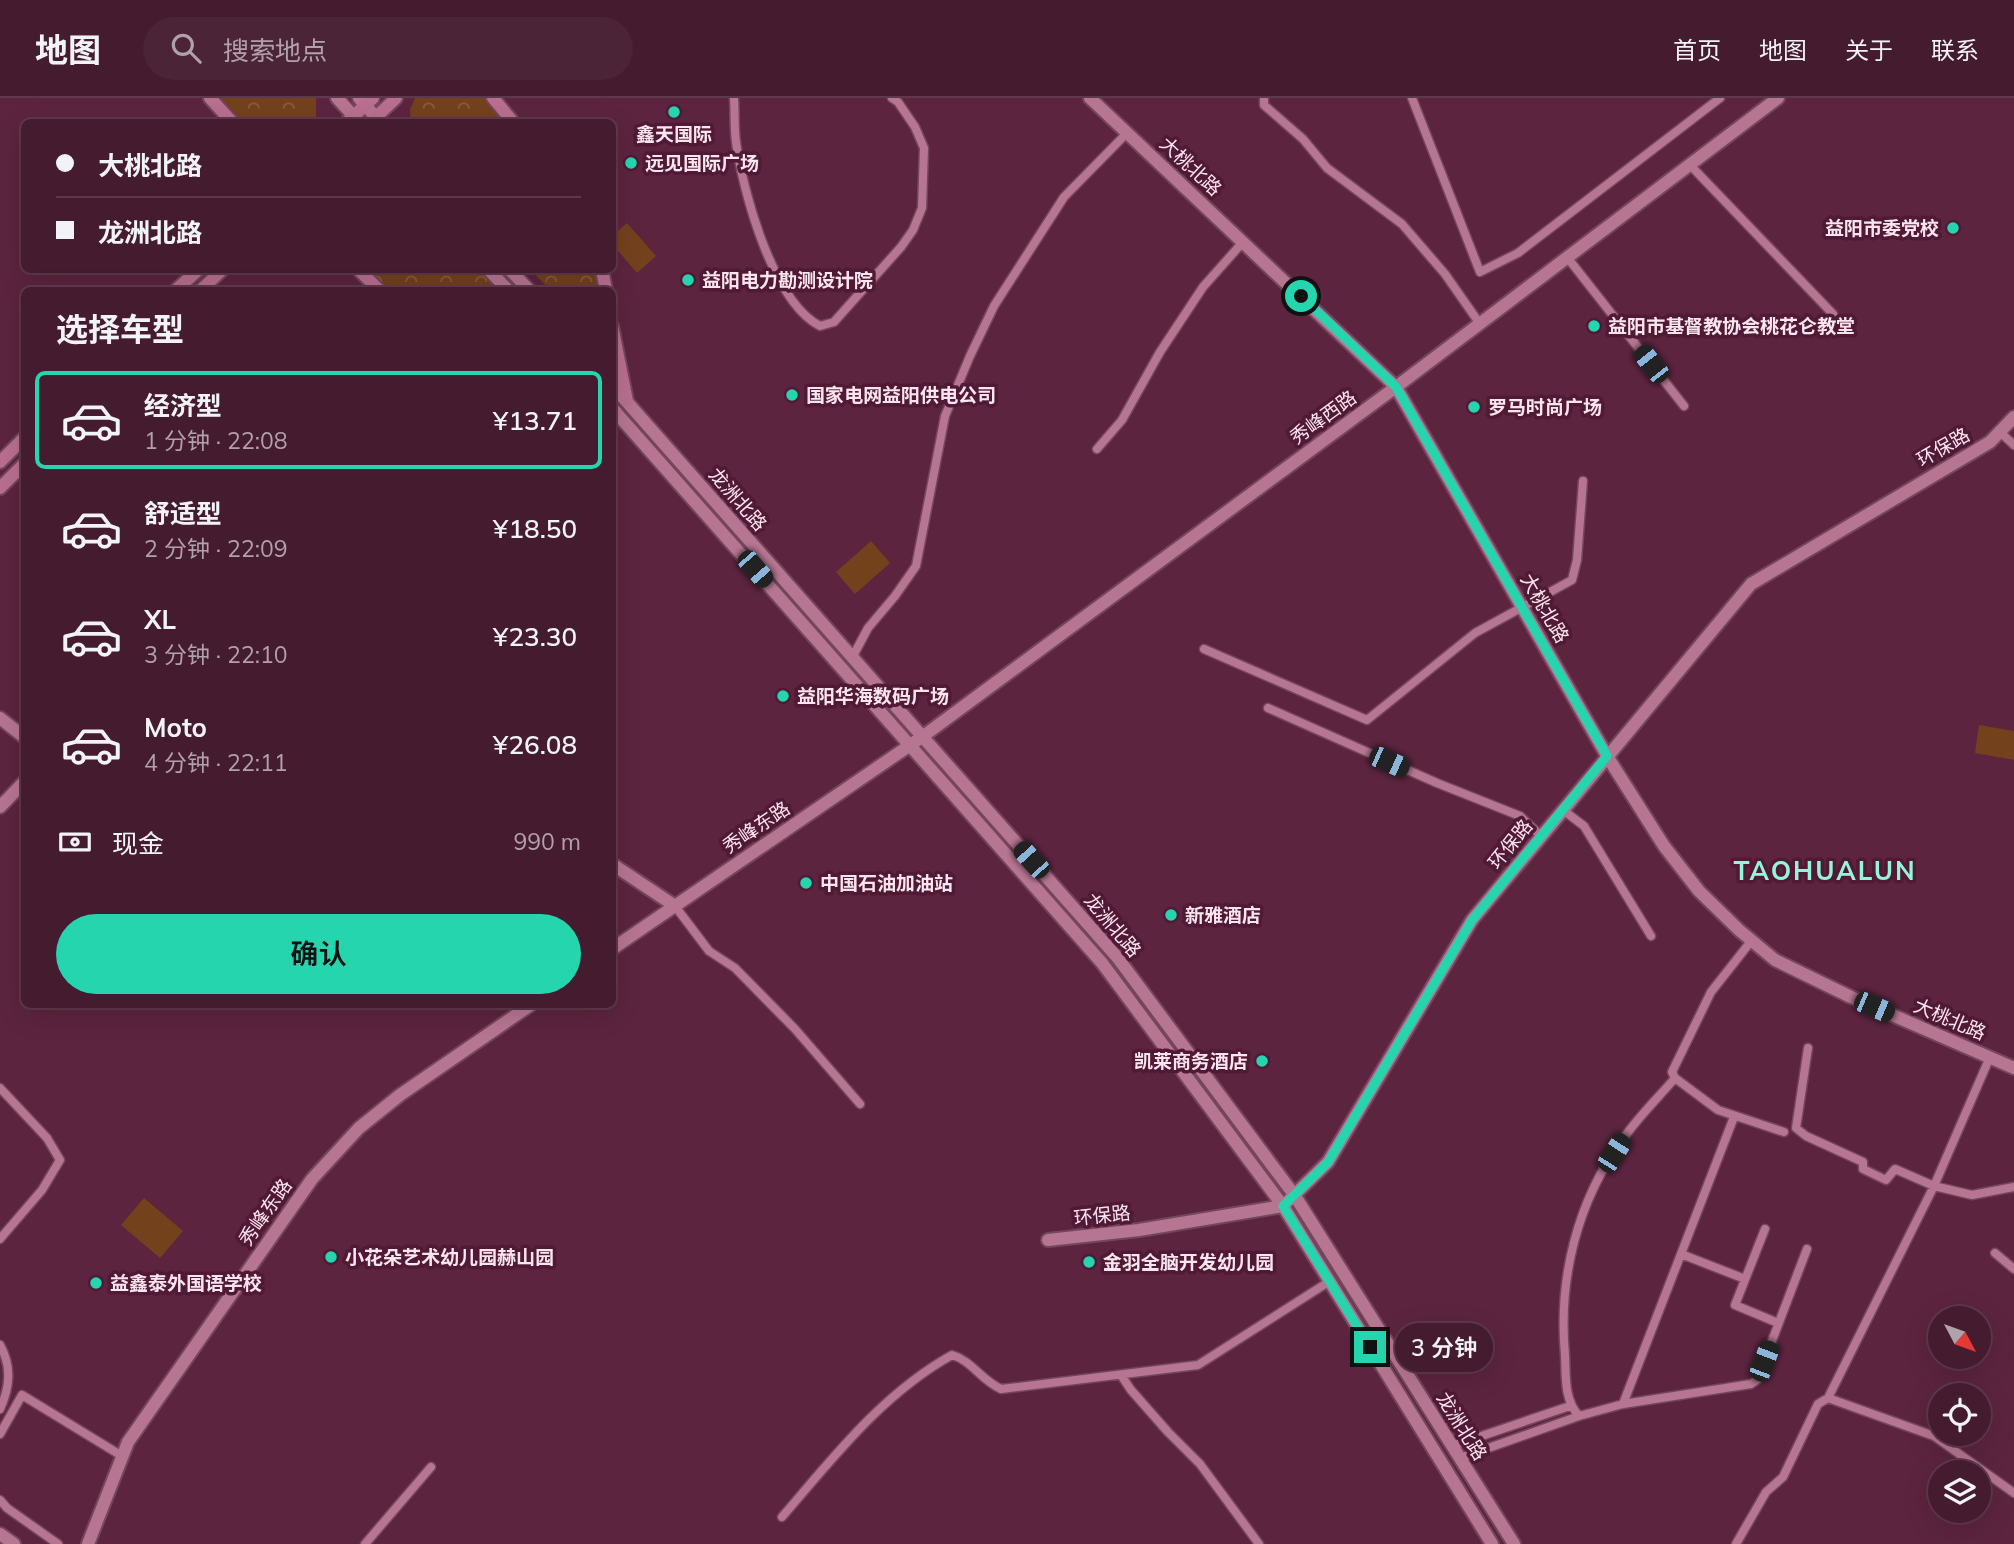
<!DOCTYPE html>
<html lang="zh">
<head>
<meta charset="utf-8">
<style>
	:root { --surface:#451b2f; --page:#4c2437; --text:#f1f3f6; --muted:#b0a1aa; --line:#5d394b; --accent:#25d5ae }
	body { margin:0; font-family:Mulish,"Noto Sans SC",sans-serif; background:var(--page); color:var(--text); height:100vh; display:flex; flex-direction:column; font-size:26px; white-space:nowrap }
	* { box-sizing:border-box; margin:0 }
	p { font-size:23px; color:var(--muted) }
	.icon { flex:none; width:38px; height:38px; fill:none; stroke:currentColor; stroke-width:2; stroke-linecap:round; stroke-linejoin:round }
	.map { position:relative; flex:1; overflow:hidden }
	.panel { position:absolute; left:21px; top:189px; width:595px; height:721px; display:flex; flex-direction:column; background:var(--surface); border-radius:10px; box-shadow:0 7px 28px #0002,0 0 0 2px var(--line) }
	.panel>* { flex:none }
	.hud { position:absolute; left:21px; top:21px; width:595px; height:154px; border-radius:10px; box-shadow:0 7px 28px #0002,0 0 0 2px var(--line); display:grid; align-content:center; height:154px; padding:0 35px; background:var(--surface) }
	.needle { width:46px; rotate:131deg }
	.tools { position:absolute; left:1928px; top:1208px; display:grid; gap:14px }
	.tools a { display:grid; place-items:center; width:63px; height:63px; border-radius:50%; background:var(--surface); box-shadow:0 7px 28px #0002,0 0 0 2px var(--line); font-size:35px }
	.end { position:absolute; width:32px; height:32px; margin:-16px; border:9px solid #25d5ae; background:#111; box-shadow:0 0 0 4px #111 }
	.from { border-radius:50% }
	.bubble { position:absolute; height:49px; border-radius:24px; background:var(--surface); box-shadow:0 7px 28px #0002,0 0 0 2px var(--line); font-size:23px; font-weight:600; line-height:49px; text-align:center }
	.car { position:absolute; width:21px; height:42px; margin:-21px -10px; border-radius:9px; box-shadow:0 0 5px 2px #0007; background:linear-gradient(#222 24%,#8ab4d8 0 40%,#222 0 76%,#8ab4d8 0 86%,#222 0) }
	.hud b { display:flex; align-items:center; gap:24px; height:66px; font-size:26px }
	.hud b+b { border-top:2px solid var(--line) }
	.hud i { width:18px; height:18px; background:var(--text) }
	ul { padding:0; list-style:none }
	li { display:flex; align-items:center; gap:21px; height:98px; margin:0 14px 10px; padding:0 21px; border:4px solid transparent; border-radius:10px }
	li div { flex:1 }
	li b { display:block; font-size:26px }
	li em { font-style:normal; font-weight:600 }
	li.on { border-color:var(--accent) }
	li>.icon { width:63px; height:63px; stroke-width:1.5 }
	h2 { padding:0 35px; font-size:32px; line-height:84px }
	.pay { display:flex; align-items:center; gap:18px; height:77px; padding:0 35px; font-size:26px }
	.pay p { margin-inline-start:auto }
	.action { display:flex; gap:14px; margin-top:auto; padding:14px 35px }
	.action a { flex:1; height:80px; border-radius:42px; background:var(--accent); color:#111; font-size:28px; font-weight:600; line-height:80px; text-align:center }
	header { display:flex; align-items:center; gap:42px; box-sizing:border-box; height:98px; padding:0 35px; background:var(--surface); border-bottom:2px solid var(--line) }
	header strong { font-size:33px }
	nav { display:flex; gap:38px; margin-inline-start:auto; font-size:24px }
	.search { width:490px; height:63px; background:var(--page); display:flex; align-items:center; gap:18px; box-sizing:border-box; padding:0 24px; border-radius:38px; color:var(--muted); font-size:26px }
	.map>svg:first-child { display:block }
	.forest { fill:url(#forest-crowns) }
	.garden { fill:#74411d }
	.lines { fill:none; stroke-linecap:round; stroke-linejoin:round }
	.street-casing { stroke:#74465e; stroke-width:11 }
	.secondary-casing { stroke:#74465e; stroke-width:16 }
	.primary-casing { stroke:#74465e; stroke-width:16 }
	.street { stroke:#b67591; stroke-width:8 }
	.secondary { stroke:#b67591; stroke-width:12 }
	.primary { stroke:#b96f8f; stroke-width:12 }
	.route { stroke:#25d5ae; stroke-width:9 }
	.poi-dot { fill:#25d5ae; stroke:#501935; stroke-width:2.5 }
	.labels { text-anchor:middle; dominant-baseline:central; stroke-width:7; stroke-linejoin:round; paint-order:stroke }
	.poi-label { font-size:19px; font-weight:bold; fill:#fbe5ee; stroke:#501935; text-anchor:start }
	.street-label { font-size:19px; fill:#fbe5ee; stroke:#501935 }
	.district-label { font-size:26px; font-weight:bold; letter-spacing:2px; fill:#95f5d8; stroke:#501935 }
</style>
</head>
<body>
<header>
<strong>地图</strong>
<div class="search"><svg class="icon" aria-label="search" viewBox="0 0 24 24"><circle cx="10" cy="10" r="6"/><path d="M15 15l6 6"/></svg>搜索地点</div>
<nav><a>首页</a><a>地图</a><a>关于</a><a>联系</a></nav>
</header>
<div class="map">
<svg width="2014" height="1446" viewBox="0 0 2014 1446">
	<defs>
		<pattern id="forest-crowns" width="20" height="18" patternUnits="userSpaceOnUse" patternTransform="scale(1.75)"><rect width="20" height="18" fill="#74411d"/><path d="M2 6a3 3 0 1 1 6 0M12 15a3 3 0 1 1 6 0" fill="none" stroke="#895c3e"/></pattern>
	</defs>
	<rect width="100%" height="100%" fill="#5c243f"/>
	<path class="forest" d="M221,0H316V24H243Z
		M415,0H485L506,24H411L410,12Z
		M366,172H479L498,192H386Z
		M531,172H596L599,192H550Z"/>
	<path class="garden" d="M627,125L656,158L637,175L613,147V137Z
		M871,443L890,465L855,496L836,474Z
		M1979,627L2014,633V662L1975,655Z
		M144,1100L183,1133L160,1160L121,1127Z"/>
	<g class="lines">
		<g class="street-casing">
			<path id="street" d="M734,0C735,14 734,30 736,44C743,94 773,204 820,228L834,224L901,149L913,132L922,110L924,50L915,29L898,4L892,0
				M1264,0V7L1303,41L1327,70L1402,126L1445,176L1480,226
				M1412,0L1480,174L1518,155L1720,0
				M1690,67L1833,216
				M1567,159L1684,308
				M2000,334L2014,347
				M1097,351L1122,322L1160,254L1203,189L1243,144
				M1204,551L1367,622L1475,535L1572,482L1577,462L1583,383
				M852,560L868,530L895,498L916,468L945,318L970,258L994,208L1064,99L1127,35
				M1268,610L1437,685L1520,718L1541,738
				M1563,712L1584,728L1651,838
				M675,808L709,853L735,870L795,931L860,1006
				M1752,842L1711,894L1672,974L1675,980L1718,1012L1784,1034
				M1808,950L1796,1030L1806,1038L1863,1064V1071L1886,1082L1895,1071L1934,1088L1972,1097L2014,1089
				M0,990L47,1040L60,1062L42,1092L0,1141
				M1765,1131L1735,1207L1778,1225
				M1995,1155L2014,1171
				M1681,1156L1745,1181
				M0,1247C12,1269 10,1289 0,1311
				M1121,1277L1131,1292L1168,1334L1200,1366L1259,1446
				M1828,1300L1934,1088L1990,959
				M1623,1306L1734,1019
				M1579,1318C1564,1302 1566,1279 1565,1257C1558,1181 1577,1103 1623,1041C1638,1019 1658,1000 1675,980
				M0,1336L22,1297L122,1358
				M1452,1348L1570,1308
				M1460,1360L1579,1318L1623,1306L1751,1286L1757,1282L1807,1151
				M0,1402L7,1410L58,1446
				M782,1419C833,1360 882,1296 952,1257C971,1262 982,1283 1001,1291L1198,1267L1330,1183
				M365,1446L431,1369
				M1736,1446L1766,1394L1783,1379L1818,1306L1828,1300L1934,1338L2014,1395"/>
		</g>
		<g class="secondary-casing">
			<path id="secondary" d="M337,0L359,24
				M359,0L380,24
				M1090,0L1396,289L1607,658L1664,748L1699,793L1739,832L1775,862L1851,899L2014,970
				M489,172L508,192
				M510,172L529,192
				M612,287L1117,859L1295,1098L1514,1446
				M612,310L1102,865L1283,1108L1492,1446
				M0,620L24,639
				M0,709L24,684
				M612,766L675,808
				M612,851L922,639L1396,289L1778,0
				M1048,1142L1139,1132L1283,1108L1328,1064L1472,822L1751,486L1990,344L2014,319
				M0,1436L14,1446
				M88,1446L128,1344L312,1081L359,1030L400,997L532,906"/>
		</g>
		<g class="primary-casing">
			<path id="primary" d="M210,0L232,24
				M493,0L513,24
				M347,24L373,0
				M371,24L396,0
				M359,172L379,192
				M602,172L606,192
				M176,192L198,172
				M201,192L222,172
				M612,228L627,303
				M612,313L616,314
				M0,364L24,340
				M0,390L24,366"/>
		</g>
		<use href="#street" class="street"/>
		<use href="#secondary" class="secondary"/>
		<use href="#primary" class="primary"/>
	</g>
	<g class="lines">
		<path class="route" d="M1301,198L1396,289L1607,658L1472,822L1328,1064L1283,1108L1370,1249"/>
	</g>
	<g class="poi-dot">
		<circle cx="674" cy="14" r="7"/>
		<circle cx="631" cy="65" r="7"/>
		<circle cx="1953" cy="130" r="7"/>
		<circle cx="688" cy="182" r="7"/>
		<circle cx="1594" cy="228" r="7"/>
		<circle cx="792" cy="297" r="7"/>
		<circle cx="1474" cy="309" r="7"/>
		<circle cx="783" cy="598" r="7"/>
		<circle cx="806" cy="785" r="7"/>
		<circle cx="1171" cy="817" r="7"/>
		<circle cx="1262" cy="963" r="7"/>
		<circle cx="331" cy="1159" r="7"/>
		<circle cx="1089" cy="1164" r="7"/>
		<circle cx="96" cy="1185" r="7"/>
	</g>
	<g class="labels">
		<g class="poi-label">
			<text x="674" y="36" text-anchor="middle">鑫天国际</text>
			<text x="645" y="65">远见国际广场</text>
			<text x="1939" y="130" text-anchor="end">益阳市委党校</text>
			<text x="702" y="182">益阳电力勘测设计院</text>
			<text x="1608" y="228">益阳市基督教协会桃花仑教堂</text>
			<text x="806" y="297">国家电网益阳供电公司</text>
			<text x="1488" y="309">罗马时尚广场</text>
			<text x="797" y="598">益阳华海数码广场</text>
			<text x="820" y="785">中国石油加油站</text>
			<text x="1185" y="817">新雅酒店</text>
			<text x="1248" y="963" text-anchor="end">凯莱商务酒店</text>
			<text x="345" y="1159">小花朵艺术幼儿园赫山园</text>
			<text x="1103" y="1164">金羽全脑开发幼儿园</text>
			<text x="110" y="1185">益鑫泰外国语学校</text>
		</g>
		<g class="street-label">
			<text transform="translate(1191 68) rotate(43)">大桃北路</text>
			<text transform="translate(1323 319) rotate(-36)">秀峰西路</text>
			<text transform="translate(1943 349) rotate(-30)">环保路</text>
			<text transform="translate(738 401) rotate(49)">龙洲北路</text>
			<text transform="translate(1545 510) rotate(60)">大桃北路</text>
			<text transform="translate(756 729) rotate(-34)">秀峰东路</text>
			<text transform="translate(1510 746) rotate(-51)">环保路</text>
			<text transform="translate(1113 827) rotate(50)">龙洲北路</text>
			<text transform="translate(1950 921) rotate(23)">大桃北路</text>
			<text transform="translate(265 1114) rotate(-55)">秀峰东路</text>
			<text transform="translate(1102 1117) rotate(-6)">环保路</text>
			<text transform="translate(1462 1328) rotate(58)">龙洲北路</text>
		</g>
		<g class="district-label">
			<text x="1825" y="772">TAOHUALUN</text>
		</g>
	</g>
</svg>
<div class="tools">
<a><svg class="needle" viewBox="-14 -14 28 28"><path d="M0-13l5 13h-10z" fill="#e53935"/><path d="M0 13l5-13h-10z" fill="#b0a1aa"/></svg></a>
<a><svg class="icon" aria-label="locate" viewBox="0 0 24 24"><circle cx="12" cy="12" r="6"/><path d="M12 2v4M12 18v4M2 12h4M18 12h4"/></svg></a>
<a><svg class="icon" aria-label="layers" viewBox="0 0 24 24"><path d="M12 4l9 5-9 5-9-5zM3 14l9 5 9-5"/></svg></a>
</div>
<i class="end from" style="left:1301px;top:198px"></i>
<i class="end" style="left:1370px;top:1249px"></i>
<div class="bubble" style="left:1395px;top:1225px;width:98px">3 分钟</div>
<i class="car" style="left:1651px;top:266px;rotate:322deg"></i>
<i class="car" style="left:755px;top:471px;rotate:139deg"></i>
<i class="car" style="left:1389px;top:664px;rotate:114deg"></i>
<i class="car" style="left:1031px;top:762px;rotate:318deg"></i>
<i class="car" style="left:1874px;top:909px;rotate:113deg"></i>
<i class="car" style="left:1614px;top:1055px;rotate:33deg"></i>
<i class="car" style="left:1764px;top:1263px;rotate:21deg"></i>
<div class="hud">
<b><i class="from"></i>大桃北路</b>
<b><i></i>龙洲北路</b>
</div>
<section class="panel">
<h2>选择车型</h2>
<ul>
<li class="on"><svg class="icon" aria-label="car" viewBox="0 0 24 24"><path d="M5 17H2v-5l4-1 3-4h7l3 4 3 1v5h-3M9 17h6M6 11h13"/><circle cx="7" cy="17" r="2"/><circle cx="17" cy="17" r="2"/></svg><div><b>经济型</b><p>1 分钟 · 22:08</p></div><em>¥13.71</em></li>
<li><svg class="icon" aria-label="car" viewBox="0 0 24 24"><path d="M5 17H2v-5l4-1 3-4h7l3 4 3 1v5h-3M9 17h6M6 11h13"/><circle cx="7" cy="17" r="2"/><circle cx="17" cy="17" r="2"/></svg><div><b>舒适型</b><p>2 分钟 · 22:09</p></div><em>¥18.50</em></li>
<li><svg class="icon" aria-label="car" viewBox="0 0 24 24"><path d="M5 17H2v-5l4-1 3-4h7l3 4 3 1v5h-3M9 17h6M6 11h13"/><circle cx="7" cy="17" r="2"/><circle cx="17" cy="17" r="2"/></svg><div><b>XL</b><p>3 分钟 · 22:10</p></div><em>¥23.30</em></li>
<li><svg class="icon" aria-label="car" viewBox="0 0 24 24"><path d="M5 17H2v-5l4-1 3-4h7l3 4 3 1v5h-3M9 17h6M6 11h13"/><circle cx="7" cy="17" r="2"/><circle cx="17" cy="17" r="2"/></svg><div><b>Moto</b><p>4 分钟 · 22:11</p></div><em>¥26.08</em></li>
</ul>
<div class="pay"><svg class="icon" aria-label="cash" viewBox="0 0 24 24"><path d="M3 7h18v10H3z"/><circle cx="12" cy="12" r="2"/></svg>现金<p>990 m</p></div>
<div class="action"><a>确认</a></div>
</section>
</div>
</body>
</html>
